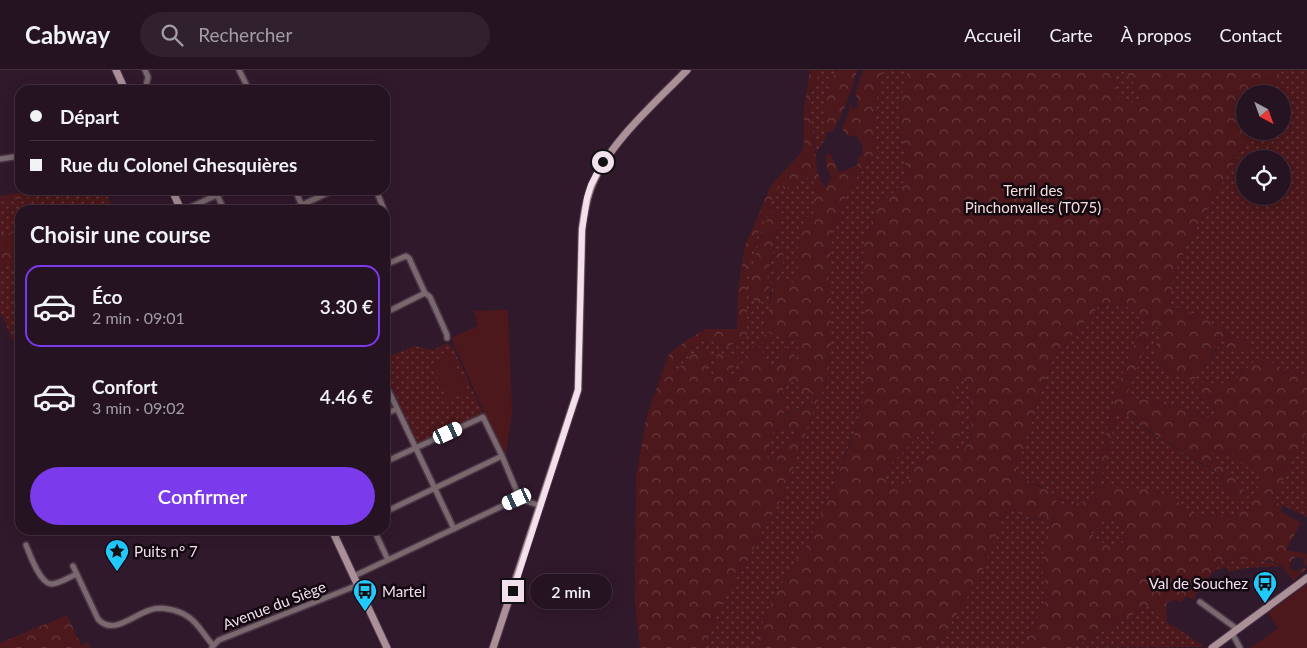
<!DOCTYPE html>
<html lang="fr">
<head>
<meta charset="utf-8">
<style>
	:root { --surface:#251321; --page:#31202e; --text:#f1f3f6; --muted:#a39ea5; --line:#42323f; --accent:#7c3aed }
	body { margin:0; font-family:Lato,sans-serif; background:var(--page); color:var(--text); height:100vh; display:flex; flex-direction:column; font-size:19px; white-space:nowrap }
	* { box-sizing:border-box; margin:0 }
	p { font-size:16px; color:var(--muted) }
	.icon { flex:none; width:28px; height:28px; fill:none; stroke:currentColor; stroke-width:2; stroke-linecap:round; stroke-linejoin:round }
	.map { position:relative; flex:1; overflow:hidden }
	.side { position:absolute; left:15px; top:135px; width:375px; height:330px; display:flex; flex-direction:column; background:var(--surface); border-radius:15px; box-shadow:0 2px 12px #0003,0 0 0 1px var(--line) }
	.side>* { flex:none }
	.hud { position:absolute; left:15px; top:15px; width:375px; height:110px; border-radius:15px; box-shadow:0 2px 12px #0003,0 0 0 1px var(--line); display:grid; align-content:center; height:110px; padding:0 15px; background:var(--surface) }
	.needle { width:32px; rotate:139deg }
	.buttons { position:absolute; left:1236px; top:15px; display:grid; gap:10px }
	.buttons a { display:grid; place-items:center; width:55px; height:55px; border-radius:50%; background:var(--surface); box-shadow:0 2px 12px #0003,0 0 0 1px var(--line); font-size:25px }
	.end { position:absolute; width:22px; height:22px; margin:-11px; border:6px solid #f2e0ed; background:#111; box-shadow:0 0 0 2px #111 }
	.from { border-radius:50% }
	.bubble { position:absolute; height:35px; border-radius:18px; background:var(--surface); box-shadow:0 2px 12px #0003,0 0 0 1px var(--line); font-size:16px; font-weight:600; line-height:35px; text-align:center }
	.car { position:absolute; width:15px; height:30px; margin:-15px -8px; border-radius:6px; box-shadow:0 0 4px 1px #0007; background:linear-gradient(#fff 24%,#345 0 40%,#fff 0 76%,#345 0 86%,#fff 0) }
	.hud b { display:flex; align-items:center; gap:18px; height:48px; font-size:19px }
	.hud b+b { border-top:1px solid var(--line) }
	.hud i { width:12px; height:12px; background:var(--text) }
	ul { padding:0; list-style:none }
	li { display:flex; align-items:center; gap:15px; height:82px; margin:0 10px 8px; padding:0 5px; border:2px solid transparent; border-radius:15px }
	li div { flex:1 }
	li b { display:block; font-size:19px }
	li em { font-style:normal; font-weight:600 }
	li.current { border-color:var(--accent) }
	li>.icon { width:45px; height:45px; stroke-width:1.5 }
	h2 { padding:0 15px; font-size:22px; line-height:60px }
	.action { display:flex; gap:10px; margin-top:auto; padding:10px 15px }
	.action a { flex:1; height:58px; border-radius:30px; background:var(--accent); color:#fff; font-size:20px; font-weight:600; line-height:58px; text-align:center }
	header { display:flex; align-items:center; gap:30px; box-sizing:border-box; height:70px; padding:0 25px; background:var(--surface); border-bottom:1px solid var(--line) }
	header strong { font-size:24px }
	nav { display:flex; gap:28px; margin-inline-start:auto; font-size:18px }
	.search { width:350px; height:45px; background:var(--page); display:flex; align-items:center; gap:12px; box-sizing:border-box; padding:0 18px; border-radius:28px; color:var(--muted); font-size:19px }
	.map>svg:first-child { display:block }
	.grass { fill:url(#grass-dots); fill-rule:evenodd }
	.forest { fill:url(#forest-crowns); fill-rule:evenodd }
	.green { fill:#4d181b }
	.lines { fill:none; stroke-linecap:round; stroke-linejoin:round }
	.street-casing { stroke:#4c3547; stroke-width:8 }
	.secondary-casing { stroke:#4c3547; stroke-width:9 }
	.street { stroke:#79686d; stroke-width:5 }
	.secondary { stroke:#ab9098; stroke-width:7 }
	.route { stroke:#f2e0ed; stroke-width:6 }
	.labels { text-anchor:middle; dominant-baseline:central; stroke-width:5; stroke-linejoin:round; paint-order:stroke }
	.park-label { font-size:15px; fill:#f4dddc; stroke:#130810 }
	.poi-label { font-size:15px; fill:#f2e0ed; stroke:#130810; text-anchor:start }
	.street-label { font-size:15px; fill:#f2e0ed; stroke:#130810 }
</style>
</head>
<body>
<header>
<strong>Cabway</strong>
<div class="search"><svg class="icon" aria-label="search" viewBox="0 0 24 24"><circle cx="10" cy="10" r="6"/><path d="M15 15l6 6"/></svg>Rechercher</div>
<nav><a>Accueil</a><a>Carte</a><a>À propos</a><a>Contact</a></nav>
</header>
<div class="map">
<svg width="1307" height="578" viewBox="0 0 1307 578">
	<defs>
		<pattern id="grass-dots" width="8" height="8" patternUnits="userSpaceOnUse" patternTransform="scale(1.25)"><rect width="8" height="8" fill="#4d181b"/><path d="M2 2h.1M6 6h.1" fill="none" stroke="#67393c" stroke-width="1.8" stroke-linecap="round"/></pattern>
		<pattern id="forest-crowns" width="20" height="18" patternUnits="userSpaceOnUse" patternTransform="scale(1.25)"><rect width="20" height="18" fill="#4d181b"/><path d="M2 6a3 3 0 1 1 6 0M12 15a3 3 0 1 1 6 0" fill="none" stroke="#67393c"/></pattern>
	</defs>
	<rect width="100%" height="100%" fill="#31192c"/>
	<path class="grass" d="M821,0H836C829,14 824,31 824,46C823,52 825,56 826,62C826,70 820,77 816,83C812,52 803,28 821,0Z
		M883,0H907V19L900,25L902,61L907,109L890,126L878,133L864,174L863,218L869,283L862,336L854,362L824,439L806,477L786,506L765,545L755,578H703L726,524L747,492L758,469L784,424L815,336L827,314L831,277V229L828,212L832,167L846,127L862,98L867,95L875,82L874,60L879,13Z
		M1281,0H1307V307L1286,300L1271,292L1242,301L1237,308L1230,313L1219,315L1201,313L1198,327L1217,343V347L1214,350L1169,332L1137,329L1127,324L1144,280L1155,256L1161,260L1160,268L1156,275L1158,292L1164,299L1176,307C1187,301 1200,301 1209,292C1215,285 1217,274 1225,269L1227,279L1252,276L1214,255L1204,247L1172,236L1170,232L1174,205L1185,179L1214,126L1254,61H1282V24H1271ZM1245,89H1282V126H1245Z
		M1123,1L1130,5L1141,27L1140,32L1128,36L1118,28L1113,8Z
		M802,105L812,110L817,115L813,147H806L798,172L797,213L780,212L785,174L778,181L770,224V237L764,256L790,270L796,268L799,273L798,286L795,288L794,285L779,287L777,298L775,301L765,288L762,281L765,276L773,271L763,274L760,277H751L735,308L729,306L741,279L731,287H726L718,294L713,310L702,302L713,287L682,294L675,304L672,301C681,287 690,277 706,269L725,277L747,267V197L766,139L768,146C761,169 742,211 756,233C760,223 765,213 768,203C774,183 775,162 783,144H776L772,142C769,130 774,121 783,112L784,120Z
		M69,120H104L115,140H20V162L0,164V132Z
		M20,191V287L0,241V199Z
		M1113,235L1126,236L1145,251L1129,287L1117,318L1094,416L1099,422L1098,427L1072,435L1055,437L1054,435L1058,431L1043,417L1015,404L1052,291L1063,275L1098,237Z
		M447,273L454,279L482,342L480,345L418,373L385,302V288L415,276L433,280Z
		M962,310L967,312C973,331 976,361 964,378L959,379L955,377V372L961,365L952,325L953,318Z
		M792,311L804,323L813,322L817,327L810,336C799,336 793,342 782,346L783,318Z
		M1117,342L1131,347L1132,351L1215,403L1231,426L1239,428L1247,427L1239,413L1221,394L1206,384L1207,382L1232,385L1263,408L1249,439L1235,445L1198,447L1174,429L1100,416Z
		M798,359L799,364L787,373L774,391L768,390L767,385L773,362Z
		M925,359H932L936,363C936,368 929,381 926,386C923,392 915,395 912,401C910,408 911,410 906,416L893,418L886,410L884,402Z
		M1307,362V447L1272,430Z
		M1008,438L1032,449L1040,450L1054,445L1047,463L1046,513L1049,524L1023,578H935L956,544L973,518L985,494L995,465Z
		M1106,450H1113C1121,455 1127,463 1124,472L1119,475L1117,480C1107,474 1094,472 1091,460L1096,458H1101L1100,453Z
		M1223,488C1243,490 1263,488 1282,496L1246,498L1228,502V497L1216,500Z
		M1148,536L1167,549L1166,551L1205,577L1073,578Z"/>
	<path class="forest" d="M810,0H821L811,20L809,41L818,103L821,112L826,118L831,107L826,94V85L830,83L839,103L854,97L859,93L857,89C867,83 862,73 856,66L847,65L842,59L848,45L850,34L854,40L857,38L858,29L855,24L863,0H883L879,13L874,60L875,82L867,95L862,98L846,127L832,167L828,212L831,229V277L827,314L815,336L784,424L758,469L747,492L726,524L703,578H640L635,535L636,407L647,345L669,284L687,270L705,259H737L738,219L745,176L771,115L801,83L804,74V39ZM802,105L812,110L816,116L813,147H806C795,168 798,190 797,213L780,211L785,174H781C772,193 773,216 770,236C769,243 766,249 764,256L768,262L776,266L781,265L783,270L796,268L799,273L798,286L795,288L793,280L783,276C780,284 779,295 774,300L765,288L762,281L765,276L774,271L769,265H763L760,270L763,274L760,277L755,276L751,277L735,308L729,306L742,279L738,277L731,287H726L721,282L717,283L718,294L713,300V310L703,302L713,287L708,279C693,279 683,293 675,304L672,301C681,287 690,276 706,269L726,277L747,267V197L766,140L768,146C761,169 742,211 755,233L764,232C769,204 771,169 784,143L776,144L772,142C769,130 774,121 783,113V120L795,114ZM792,311L804,323L813,322L817,328L810,336C799,337 793,342 783,346L782,339L788,334L782,329L783,318ZM798,359L799,364L787,373L774,391L768,390L767,385L773,362Z
		M836,0H857C852,21 843,44 832,62H826C819,44 828,17 836,0Z
		M907,0H1281L1271,24H1245V61H1254L1214,126L1185,179L1174,205L1170,232L1172,236L1204,247L1214,255L1252,276L1248,280L1237,283L1227,279L1224,269L1215,279L1210,291L1195,301V309L1190,310L1180,305L1176,307C1165,300 1152,291 1156,276C1158,270 1159,267 1161,260L1155,256L1144,280L1127,324L1137,329L1169,332L1214,350L1217,347V343L1194,322L1201,312C1238,317 1233,309 1258,288L1271,292L1286,300L1307,307V362L1272,430L1283,436L1280,441L1301,453L1286,480L1307,484V496L1304,493V489C1295,484 1289,489 1290,499L1298,502L1303,497L1306,499L1293,510L1282,496L1272,491L1223,488L1216,500L1204,511L1193,530L1186,526L1181,532L1175,530L1166,533L1167,549L1148,536L1072,578H1023L1049,524L1041,497L1047,463L1054,445C1048,446 1044,449 1038,449C1029,450 1017,441 1008,438C998,456 993,476 985,495C972,524 952,550 935,578H755L765,545L786,506L806,477L824,439L855,362L862,336L869,283L863,218L864,174L878,133L890,126L907,109L902,61L900,25L907,18ZM1123,1C1132,6 1134,18 1141,27L1140,32L1134,31L1128,36L1118,28L1113,8ZM1113,235L1126,236L1145,251L1129,287L1117,318L1094,417L1099,422L1098,427L1072,435L1055,437L1054,435L1060,427L1015,404L1052,291L1063,275L1098,237ZM962,310L967,312C973,331 976,361 965,378L959,379L955,377C955,370 959,369 961,363C965,349 958,336 952,325L953,318ZM1117,342L1131,347L1132,350L1215,402L1231,426L1237,429L1239,428L1246,434L1249,431L1239,413L1221,394L1207,384V382L1232,385L1262,408L1249,439L1235,445L1199,447L1174,429L1156,420L1100,416ZM925,359H932L936,363C936,368 929,382 926,386C923,392 915,395 912,401C909,408 911,409 906,416L893,417L886,410L884,402ZM1106,450H1113C1121,455 1127,463 1124,472L1116,477L1117,479C1107,474 1093,472 1091,460L1096,458L1101,459L1100,453Z
		M41,120H69L0,132V126Z
		M20,162V191L0,199V164Z
		M67,545L81,575L88,572L91,578H0V573Z"/>
	<path class="green" d="M508,240L512,342L506,385L485,344L451,268L478,256L474,241Z
		M451,285L468,321L448,331L431,294Z
		M1307,514V578H1250L1278,558L1268,543Z"/>
	<g class="lines">
		<g class="street-casing">
			<path id="street" d="M239,0L249,20
				M145,20L148,7L145,0
				M0,89L20,86
				M215,120L224,140
				M295,120L304,140
				M376,120L385,142
				M184,140L228,120
				M291,140L334,120
				M385,195L406,186L409,188L425,223L430,227L447,265V268
				M385,243L425,223
				M385,313L454,459
				M385,344L397,339
				M385,392L483,347L502,386L520,429
				M385,442L502,386
				M374,460L388,490
				M26,475C30,485 40,513 51,514C59,514 69,507 77,504
				M73,496L98,549C113,566 133,545 150,540C161,536 178,540 187,546C198,552 204,566 213,575
				M354,506L517,429H520L541,436
				M1200,532L1237,559
				M1232,563L1240,578
				M212,577L219,570L358,515"/>
		</g>
		<g class="secondary-casing">
			<path id="secondary" d="M116,0L125,20
				M172,120L181,140
				M332,460L387,578
				M493,578L578,320L582,159C584,144 586,129 592,115C609,73 655,33 687,0
				M1212,578L1307,508"/>
		</g>
		<use href="#street" class="street"/>
		<use href="#secondary" class="secondary"/>
	</g>
	<g class="lines">
		<path class="route" d="M513,521L578,320L582,160L587,128L591,115L603,92"/>
	</g>
	<defs>
		<g id="sight-pin" transform="scale(1.25)"><path d="M0 17L-7.5 6A9.5 9.5 0 1 1 7.5 6Z" fill="#21c9fd" stroke="#130810"/><path d="M0-6L1.8-2.2L6-1.7L2.9 1.2L3.7 5.4L0 3.3L-3.7 5.4L-2.9 1.2L-6-1.7L-1.8-2.2Z" fill="#111"/></g>
		<g id="bus-pin" transform="scale(1.25)"><path d="M0 17L-7.5 6A9.5 9.5 0 1 1 7.5 6Z" fill="#21c9fd" stroke="#130810"/><path d="M-5-6H5V4H4V6H2V4H-2V6H-4V4H-5ZM-3.5-4V0h7V-4ZM-3.5 1.2v1.5H-2V1.2ZM2 1.2v1.5H3.5V1.2Z" fill="#111"/></g>
	</defs>
	<g fill-rule="evenodd">
		<use href="#sight-pin" x="117" y="481"/>
		<use href="#bus-pin" x="1265" y="513"/>
		<use href="#bus-pin" x="365" y="521"/>
	</g>
	<g class="labels">
		<g class="park-label">
			<text x="1033" y="120">Terril des<tspan x="1033" dy="17">Pinchonvalles (T075)</tspan></text>
		</g>
		<g class="poi-label">
			<text x="134" y="481">Puits n° 7</text>
			<text x="1248" y="513" text-anchor="end">Val de Souchez</text>
			<text x="382" y="521">Martel</text>
		</g>
		<g class="street-label">
			<text transform="translate(274 535) rotate(-21)">Avenue du Siège</text>
		</g>
	</g>
</svg>
<div class="buttons">
<a><svg class="needle" viewBox="-14 -14 28 28"><path d="M0-13l5 13h-10z" fill="#e53935"/><path d="M0 13l5-13h-10z" fill="#a39ea5"/></svg></a>
<a><svg class="icon" aria-label="locate" viewBox="0 0 24 24"><circle cx="12" cy="12" r="6"/><path d="M12 2v4M12 18v4M2 12h4M18 12h4"/></svg></a>
</div>
<i class="end from" style="left:603px;top:92px"></i>
<i class="end" style="left:513px;top:521px"></i>
<div class="bubble" style="left:530px;top:504px;width:82px">2 min</div>
<i class="car" style="left:448px;top:363px;rotate:65deg"></i>
<i class="car" style="left:517px;top:429px;rotate:245deg"></i>
<div class="hud">
<b><i class="from"></i>Départ</b>
<b><i></i>Rue du Colonel Ghesquières</b>
</div>
<section class="side">
<h2>Choisir une course</h2>
<ul>
<li class="current"><svg class="icon" aria-label="car" viewBox="0 0 24 24"><path d="M5 17H2v-5l4-1 3-4h7l3 4 3 1v5h-3M9 17h6M6 11h13"/><circle cx="7" cy="17" r="2"/><circle cx="17" cy="17" r="2"/></svg><div><b>Éco</b><p>2 min · 09:01</p></div><em>3.30 €</em></li>
<li><svg class="icon" aria-label="car" viewBox="0 0 24 24"><path d="M5 17H2v-5l4-1 3-4h7l3 4 3 1v5h-3M9 17h6M6 11h13"/><circle cx="7" cy="17" r="2"/><circle cx="17" cy="17" r="2"/></svg><div><b>Confort</b><p>3 min · 09:02</p></div><em>4.46 €</em></li>
</ul>
<div class="action"><a>Confirmer</a></div>
</section>
</div>
</body>
</html>
